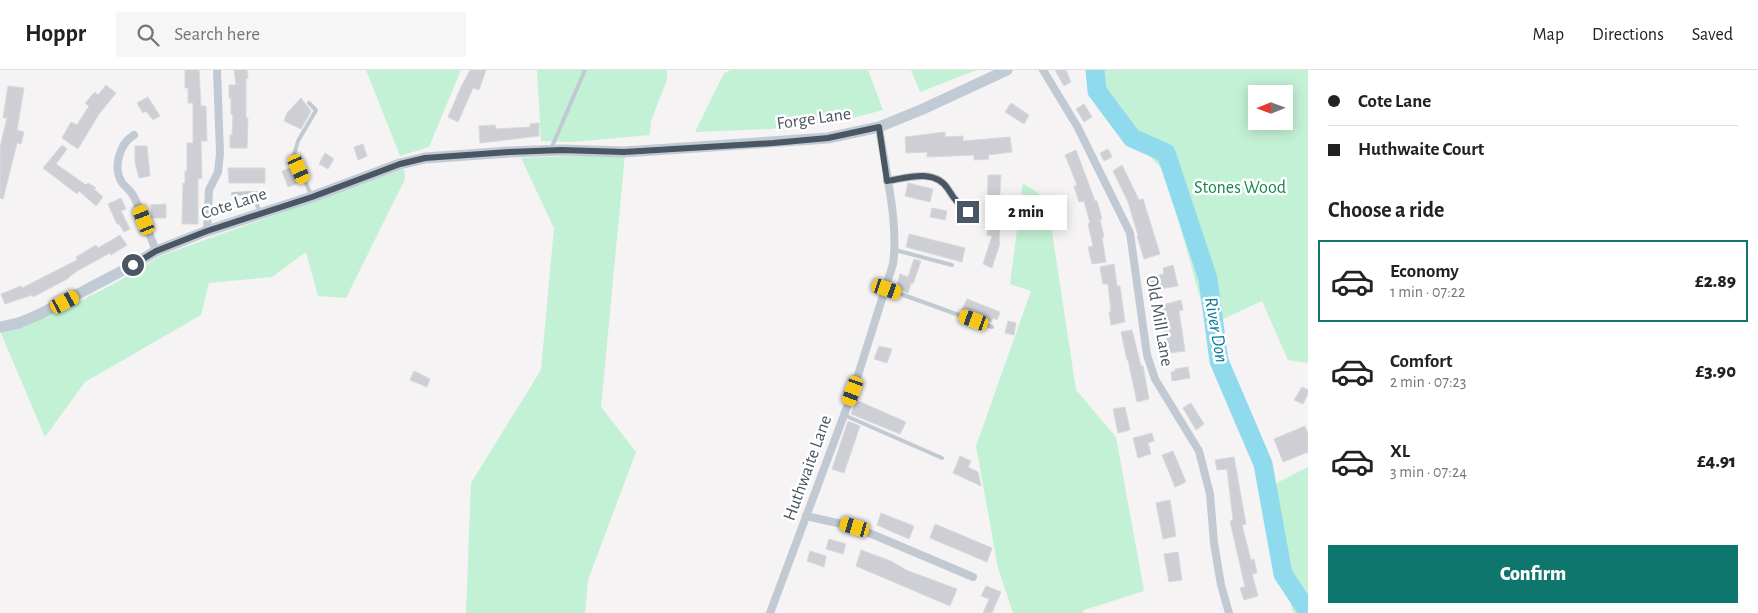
<!DOCTYPE html>
<html lang="en">
<head>
<meta charset="utf-8">
<style>
	:root { --surface:#fff; --page:#f6f6f6; --text:#222; --muted:#767676; --line:#e0e0e0; --accent:#0f766e }
	body { margin:0; font-family:"Alegreya Sans",sans-serif; background:var(--page); color:var(--text); height:100vh; display:flex; flex-direction:column; font-size:19px; white-space:nowrap }
	* { box-sizing:border-box; margin:0 }
	p { font-size:16px; color:var(--muted) }
	.icon { flex:none; width:28px; height:28px; fill:none; stroke:currentColor; stroke-width:2; stroke-linecap:round; stroke-linejoin:round }
	.map { position:relative; flex:1; overflow:hidden }
	.panel { display:flex; flex-direction:column; background:var(--surface); width:450px }
	.panel>* { flex:none }
	.top-card { display:grid; align-content:center; height:110px; padding:0 20px; background:var(--surface) }
	.needle { width:32px; rotate:269deg }
	.controls { position:absolute; left:1248px; top:15px; display:grid; gap:10px }
	.controls a { display:grid; place-items:center; width:45px; height:45px; border-radius:0px; background:var(--surface); box-shadow:0 2px 12px #0003; font-size:25px }
	.end { position:absolute; width:22px; height:22px; margin:-11px; border:6px solid #4a5661; background:#fff; box-shadow:0 0 0 2px #fff }
	.from { border-radius:50% }
	.bubble { position:absolute; height:35px; border-radius:0px; background:var(--surface); box-shadow:0 2px 12px #0003; font-size:16px; font-weight:800; line-height:35px; text-align:center }
	.car { position:absolute; width:15px; height:30px; margin:-15px -8px; border-radius:6px; box-shadow:0 0 4px 1px #0007; background:linear-gradient(#f5c518 24%,#345 0 40%,#f5c518 0 76%,#345 0 86%,#f5c518 0) }
	.top-card b { display:flex; align-items:center; gap:18px; height:48px; font-size:19px }
	.top-card b+b { border-top:1px solid var(--line) }
	.top-card i { width:12px; height:12px; background:var(--text) }
	ul { padding:0; list-style:none }
	li { display:flex; align-items:center; gap:15px; height:82px; margin:0 10px 8px; padding:0 10px; border:2px solid transparent; border-radius:0px }
	li div { flex:1 }
	li b { display:block; font-size:19px }
	li em { font-style:normal; font-weight:800 }
	li.current { border-color:var(--accent) }
	li>.icon { width:45px; height:45px; stroke-width:1.5 }
	h2 { padding:0 20px; font-size:22px; line-height:60px }
	.action { display:flex; gap:10px; margin-top:auto; padding:10px 20px }
	.action a { flex:1; height:58px; border-radius:0px; background:var(--accent); color:#fff; font-size:20px; font-weight:800; line-height:58px; text-align:center }
	header { display:flex; align-items:center; gap:30px; box-sizing:border-box; height:70px; padding:0 25px; background:var(--surface); border-bottom:1px solid var(--line) }
	header strong { font-size:24px }
	nav { display:flex; gap:28px; margin-inline-start:auto; font-size:18px }
	.search { width:350px; height:45px; background:var(--page); display:flex; align-items:center; gap:12px; box-sizing:border-box; padding:0 18px; border-radius:0px; color:var(--muted); font-size:19px }
	main { display:flex; flex:1; min-height:0 }
	.map>svg:first-child { display:block }
	.green { fill:#c3f1d5; fill-rule:evenodd }
	.lines { fill:none; stroke-linecap:round; stroke-linejoin:round }
	.river { stroke:#90daee; stroke-width:19 }
	.building { fill:#cdcfd5; stroke:#d7d9de }
	.lane { stroke:#c1cad2; stroke-width:4 }
	.street { stroke:#c1cad2; stroke-width:8 }
	.secondary { stroke:#c1cbd6; stroke-width:11 }
	.route { stroke:#4a5661; stroke-width:6 }
	.labels { text-anchor:middle; dominant-baseline:central; stroke-width:5; stroke-linejoin:round; paint-order:stroke }
	.street-label { font-size:18px; fill:#4a5661; stroke:#fff }
	.park-label { font-size:18px; fill:#17864f; stroke:#fff }
	.water-label { font-size:19px; font-style:italic; fill:#0c7c9b; stroke:#fff }
</style>
</head>
<body>
<header>
<strong>Hoppr</strong>
<div class="search"><svg class="icon" aria-label="search" viewBox="0 0 24 24"><circle cx="10" cy="10" r="6"/><path d="M15 15l6 6"/></svg>Search here</div>
<nav><a>Map</a><a>Directions</a><a>Saved</a></nav>
</header>
<main>
<div class="map">
<svg width="1308" height="543" viewBox="0 0 1308 543">
	<rect width="100%" height="100%" fill="#f5f3f3"/>
	<path class="green" d="M366,0H461L429,77L400,86Z
		M537,0H667V10L651,51L650,65L573,72L541,71Z
		M731,0H868L883,40L841,51L770,59L695,62L724,3Z
		M911,0H977L920,22Z
		M1087,0H1308V293L1288,290L1262,231L1208,256L1165,102L1105,39ZM1256,24H1284V51H1256Z
		M625,84L601,337L636,382L588,510L585,543H466L471,413L541,300L554,158L521,88Z
		M404,99L405,109L346,228L318,226L306,182L272,207L209,213L201,245L85,312L45,367L0,261C15,257 30,253 44,247C83,231 125,209 160,186Z
		M1023,113L1047,129L1076,320L1116,367L1144,521L1084,540L1083,543H1013L998,498L976,376L1031,221L1010,214Z
		M1308,397V543H1293L1263,420Z"/>
	<g class="lines">
		<path class="river" d="M1095,0L1097,21L1132,68L1166,83L1208,209L1219,291L1263,394L1283,504L1308,542"/>
	</g>
	<path class="building" d="M185,0H199L201,36H206L207,71H201L202,108L198,109V154H182L183,113H185V101H187V73H193V33H188V18H185Z
		M234,0H247L248,8L246,9V48H248L247,78H230V65H232L233,45L231,44V28H229V15H236Z
		M470,0H486L479,20L473,18L458,52L448,47L461,17Z
		M1055,0H1066L1071,12L1064,16Z
		M106,15L116,23L99,44L78,79L62,68L71,52L77,55L89,36L85,33L95,22L98,25Z
		M8,16L24,18L17,60L24,62L21,74L17,73L3,129L0,128V77L7,48H3Z
		M148,27L160,46L153,50L146,41L143,43L137,33Z
		M301,28L311,41L301,59L284,51L287,43Z
		M1011,33L1029,45L1024,54L1005,42Z
		M1084,34L1092,47L1084,52L1076,39Z
		M539,53V66L480,73L479,56L495,55L496,59L530,57V54Z
		M945,62V67L963,66V71L1010,67L1012,82L988,85L989,89L974,90V85L927,87V82L906,83L905,67Z
		M363,74L367,86L358,90L354,77Z
		M62,75L67,79L56,94L86,115L88,113L96,118L94,119L103,127L96,136L79,121L77,124L43,98Z
		M135,76H147L150,106L139,108L135,92Z
		M1108,79L1112,87L1104,91L1100,83Z
		M1076,80L1095,131H1097L1102,149H1100L1104,167H1102L1106,192L1092,194L1088,177L1093,176L1088,154L1090,153L1084,131L1079,132L1074,116L1077,115L1065,85Z
		M325,83L334,89L328,99L319,94Z
		M1122,95L1139,130L1143,129L1160,184L1144,189L1137,166L1138,165L1128,132L1113,101Z
		M295,96L301,112L288,117L282,101Z
		M228,98H265V113H229Z
		M988,105H1001L999,136H1001L999,172L1000,173L992,198L983,194L992,166L987,165Z
		M908,113L933,119L930,132L905,126Z
		M121,128L126,139L121,141L130,159L124,162L119,154H117L108,134Z
		M166,134V148H151V135Z
		M932,138L947,141L945,150L930,147Z
		M909,164L965,178L962,192L906,177Z
		M120,165L127,175L111,185L110,183L77,201L69,207V208L33,227L32,225L5,234L1,224L21,216L22,218L77,190L76,187L96,175L98,178Z
		M914,189L921,191L913,214L911,213L908,223L896,218L900,204L908,207Z
		M1114,194L1117,216H1120L1125,252L1111,255L1109,242H1111L1108,214H1103L1100,197Z
		M1173,195L1178,216L1152,220L1149,207L1164,204L1163,198Z
		M967,229L1000,242L997,250L993,248L991,252L962,240Z
		M1181,230L1183,240L1179,241L1185,281L1169,283L1165,261H1162L1159,246L1158,247L1155,237Z
		M1008,251L1016,253L1014,265L1005,263Z
		M1132,260L1141,296H1143L1149,329L1137,332L1128,290H1127L1121,262Z
		M879,276L892,279L887,293L874,289Z
		M1188,297L1190,308L1172,311L1171,302L1175,301V299Z
		M414,301L430,309L427,317L410,310Z
		M1302,317L1308,320V324L1303,334L1294,330Z
		M856,330L906,352L900,364L851,344Z
		M1191,333L1204,354L1196,360L1183,338Z
		M1125,337L1130,360L1118,363L1113,339Z
		M848,351L860,356L844,403L832,399Z
		M1305,356L1308,364V382L1283,392L1274,369Z
		M1152,363L1154,371L1148,373L1151,384L1138,388L1133,368Z
		M1173,381L1186,412L1175,417L1162,385Z
		M960,386L971,391L968,397L978,402L981,416L953,403Z
		M1234,387L1246,454L1242,455L1251,490L1254,489L1257,503L1252,504L1258,526L1244,530L1240,518L1245,517L1230,451L1233,450L1227,399L1217,400L1215,390Z
		M1170,430L1176,466L1163,469L1156,433Z
		M881,443L914,456L909,469L877,455Z
		M935,454L992,478L987,492L930,468Z
		M829,469L846,474L843,484L826,479Z
		M861,480L891,491L906,500L957,519L950,536L856,496Z
		M810,481L826,486L824,497L807,491Z
		M1178,482L1182,510L1169,512L1164,484Z
		M986,516L1001,522L992,543H983L989,529L981,526Z"/>
	<g class="lines">
		<path class="lane" d="M309,33L316,40L315,42L298,71L294,85L311,125
			M551,79L585,0
			M252,123H265
			M233,124L252,123L260,142
			M895,180L952,195
			M887,219L992,257
			M844,345L942,388"/>
		<path class="street" d="M1043,0L1077,56L1130,163L1147,285L1155,309L1199,381L1210,424L1214,473L1221,515L1229,543
			M134,65C119,74 112,99 123,114C128,119 132,122 135,129C143,146 149,163 156,181
			M887,111C907,108 935,98 948,119C954,129 959,136 968,142
			M969,151L968,142L973,138
			M207,161L209,120L218,102L220,83L217,0
			M806,446L855,457L973,507
			M770,543L853,321L893,194C899,153 885,99 879,57"/>
		<path class="secondary" d="M0,257L19,253L40,244L133,195L156,181L207,161L312,127L400,94L425,88L509,82L563,80L624,82L828,68L879,57L923,39L1007,0"/>
	</g>
	<g class="lines">
		<path class="route" d="M133,195L156,181L207,161L312,127L400,94L425,88L509,82L562,80L624,82L773,73L828,68L879,57L887,111C907,108 935,98 948,119C954,129 959,136 968,142"/>
	</g>
	<g class="labels">
		<g class="street-label">
			<text transform="translate(814 49) rotate(-8)">Forge Lane</text>
			<text transform="translate(234 134) rotate(-18)">Cote Lane</text>
			<text transform="translate(1159 251) rotate(80)">Old Mill Lane</text>
			<text transform="translate(808 398) rotate(-70)">Huthwaite Lane</text>
		</g>
		<g class="park-label">
			<text x="1240" y="118">Stones Wood</text>
		</g>
		<g class="water-label">
			<text transform="translate(1216 260) rotate(80)">River Don</text>
		</g>
	</g>
</svg>
<div class="controls">
<a><svg class="needle" viewBox="-14 -14 28 28"><path d="M0-13l5 13h-10z" fill="#e53935"/><path d="M0 13l5-13h-10z" fill="#767676"/></svg></a>
</div>
<i class="end from" style="left:133px;top:195px"></i>
<i class="end" style="left:968px;top:142px"></i>
<div class="bubble" style="left:985px;top:125px;width:82px">2 min</div>
<i class="car" style="left:299px;top:99px;rotate:156deg"></i>
<i class="car" style="left:144px;top:150px;rotate:339deg"></i>
<i class="car" style="left:887px;top:219px;rotate:109deg"></i>
<i class="car" style="left:65px;top:232px;rotate:62deg"></i>
<i class="car" style="left:974px;top:250px;rotate:290deg"></i>
<i class="car" style="left:853px;top:321px;rotate:200deg"></i>
<i class="car" style="left:855px;top:457px;rotate:286deg"></i>
</div>
<section class="panel">
<div class="top-card">
<b><i class="from"></i>Cote Lane</b>
<b><i></i>Huthwaite Court</b>
</div>
<h2>Choose a ride</h2>
<ul>
<li class="current"><svg class="icon" aria-label="car" viewBox="0 0 24 24"><path d="M5 17H2v-5l4-1 3-4h7l3 4 3 1v5h-3M9 17h6M6 11h13"/><circle cx="7" cy="17" r="2"/><circle cx="17" cy="17" r="2"/></svg><div><b>Economy</b><p>1 min · 07:22</p></div><em>£2.89</em></li>
<li><svg class="icon" aria-label="car" viewBox="0 0 24 24"><path d="M5 17H2v-5l4-1 3-4h7l3 4 3 1v5h-3M9 17h6M6 11h13"/><circle cx="7" cy="17" r="2"/><circle cx="17" cy="17" r="2"/></svg><div><b>Comfort</b><p>2 min · 07:23</p></div><em>£3.90</em></li>
<li><svg class="icon" aria-label="car" viewBox="0 0 24 24"><path d="M5 17H2v-5l4-1 3-4h7l3 4 3 1v5h-3M9 17h6M6 11h13"/><circle cx="7" cy="17" r="2"/><circle cx="17" cy="17" r="2"/></svg><div><b>XL</b><p>3 min · 07:24</p></div><em>£4.91</em></li>
</ul>
<div class="action"><a>Confirm</a></div>
</section>
</main>
</body>
</html>
